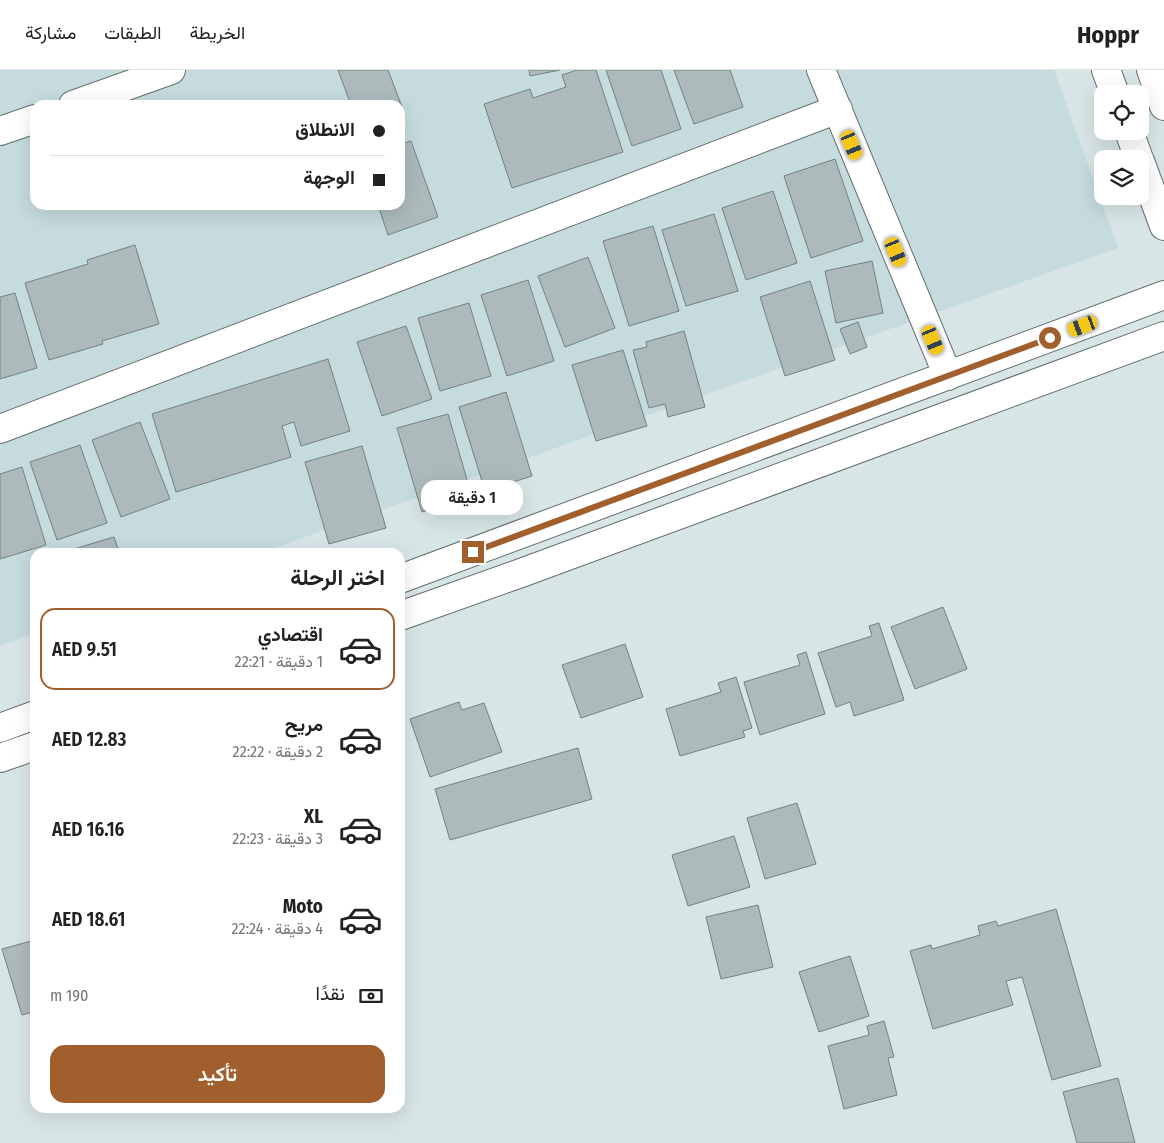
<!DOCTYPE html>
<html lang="ar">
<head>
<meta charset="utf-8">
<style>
	:root { --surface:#fff; --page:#f6f6f6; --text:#222; --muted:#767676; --line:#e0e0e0; --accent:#a25f2e }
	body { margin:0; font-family:"Fira Sans Condensed",Vazirmatn,sans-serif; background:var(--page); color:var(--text); direction:rtl; height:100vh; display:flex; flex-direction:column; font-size:19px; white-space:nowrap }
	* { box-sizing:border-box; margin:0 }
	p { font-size:16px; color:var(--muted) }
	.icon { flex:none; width:28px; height:28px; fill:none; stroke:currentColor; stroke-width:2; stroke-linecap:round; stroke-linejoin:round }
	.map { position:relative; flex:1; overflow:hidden; direction:ltr }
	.sheet { position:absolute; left:30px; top:478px; width:375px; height:565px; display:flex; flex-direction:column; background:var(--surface); border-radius:15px; box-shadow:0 5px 20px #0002; direction:rtl }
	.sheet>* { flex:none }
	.hud { position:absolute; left:30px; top:30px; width:375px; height:110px; border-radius:15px; box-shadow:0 5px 20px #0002; direction:rtl; display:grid; align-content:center; height:110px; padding:0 20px; background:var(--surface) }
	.fabs { position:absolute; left:1094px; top:15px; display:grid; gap:10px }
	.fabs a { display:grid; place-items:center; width:55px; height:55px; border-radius:10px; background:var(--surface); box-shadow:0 5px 20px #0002; font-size:25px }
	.end { position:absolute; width:22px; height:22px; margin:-11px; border:6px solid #a25f2e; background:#fff; box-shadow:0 0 0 2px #fff }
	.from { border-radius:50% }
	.bubble { position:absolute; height:35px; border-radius:15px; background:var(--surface); box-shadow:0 5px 20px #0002; font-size:16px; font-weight:600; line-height:35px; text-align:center; direction:rtl }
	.car { position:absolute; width:15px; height:30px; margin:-15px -8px; border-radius:6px; box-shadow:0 0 4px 1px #0007; background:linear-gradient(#f5c518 24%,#345 0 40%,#f5c518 0 76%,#345 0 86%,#f5c518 0) }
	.hud b { display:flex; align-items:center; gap:18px; height:48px; font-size:19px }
	.hud b+b { border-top:1px solid var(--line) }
	.hud i { width:12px; height:12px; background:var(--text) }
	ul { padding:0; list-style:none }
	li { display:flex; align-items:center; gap:15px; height:82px; margin:0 10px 8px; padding:0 10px; border:2px solid transparent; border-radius:15px }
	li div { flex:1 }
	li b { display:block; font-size:19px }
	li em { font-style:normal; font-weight:600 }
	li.selected { border-color:var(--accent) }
	li>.icon { width:45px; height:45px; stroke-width:1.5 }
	h2 { padding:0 20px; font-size:22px; line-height:60px }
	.pay { display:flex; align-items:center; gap:12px; height:55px; padding:0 20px; font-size:19px }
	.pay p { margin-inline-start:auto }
	.cta { display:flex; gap:10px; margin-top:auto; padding:10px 20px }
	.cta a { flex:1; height:58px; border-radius:15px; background:var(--accent); color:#fff; font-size:20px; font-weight:600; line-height:58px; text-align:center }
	header { display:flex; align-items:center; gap:30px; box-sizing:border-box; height:70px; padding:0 25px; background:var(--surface); border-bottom:1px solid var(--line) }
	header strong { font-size:24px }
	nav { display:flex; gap:28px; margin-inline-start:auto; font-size:18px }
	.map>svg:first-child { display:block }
	.built { fill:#c5dbde; fill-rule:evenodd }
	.building { fill:#adbabb; stroke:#748182 }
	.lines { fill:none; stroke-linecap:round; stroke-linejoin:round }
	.minor-casing { stroke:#616d6e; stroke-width:30 }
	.minor { stroke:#fff; stroke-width:28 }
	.route { stroke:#a25f2e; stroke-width:6 }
</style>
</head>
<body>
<header>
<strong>Hoppr</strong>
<nav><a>الخريطة</a><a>الطبقات</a><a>مشاركة</a></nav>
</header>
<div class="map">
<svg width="1164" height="1073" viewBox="0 0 1164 1073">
	<rect width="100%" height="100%" fill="#d8e5e7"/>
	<path class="built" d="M0,0H1054L1118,178L263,482H35V563L0,576ZM35,35H400V135H35Z"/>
	<path class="building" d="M338,0H388L404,42L400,43V35H351Z
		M529,0H560L530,6Z
		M577,0H596L623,82L512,118L484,34L530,19L533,28L566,17L562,5Z
		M606,0H661L681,59L632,76Z
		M674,0H730L743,37L694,54Z
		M411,71L438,147L388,165L378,135H400V74Z
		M835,89L863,171L811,188L784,106Z
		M773,121L797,193L746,210L722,138Z
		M714,144L738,221L686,236L662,160Z
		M653,156L679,241L629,256L603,171Z
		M135,175L159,254L102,271L103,274L49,290L25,213L88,194L87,190Z
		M588,187L615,258L565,277L538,206Z
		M872,191L883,243L836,253L825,201Z
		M528,210L554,291L507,306L481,225Z
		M810,211L835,290L785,306L760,227Z
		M15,223L37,298L0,309V227Z
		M469,233L491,306L440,321L418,248Z
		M858,252L867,277L850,284L840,259Z
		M406,256L432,329L382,346L357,272Z
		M684,261L705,337L668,347L665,334L649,338L633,280L647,277L646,272Z
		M623,280L647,356L596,371L572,295Z
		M328,289L350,361L301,376L294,352L282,356L291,387L176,422L152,344Z
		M506,322L532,406L485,421L459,337Z
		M448,344L472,427L422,442L397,358Z
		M140,352L170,429L121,447L92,370Z
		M80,375L107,453L57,470L30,392Z
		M362,376L386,458L329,474L305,392Z
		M22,397L46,475L0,489V404Z
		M114,467L119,482H64Z
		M943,537L967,599L915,619L891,557Z
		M879,553L904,630L854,646L850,632L836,637L818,583L872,566L869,556Z
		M625,574L643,627L581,648L562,595Z
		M806,582L825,644L760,665L744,612L800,595L797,585Z
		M736,607L752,658L743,661L745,667L680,686L666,639L721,622L718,613Z
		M459,632L462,640L484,633L502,682L430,707L410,649Z
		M578,678L592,729L450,770L435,719Z
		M797,733L816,794L765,809L747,748Z
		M734,766L750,817L688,836L672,785Z
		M758,835L773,897L721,909L706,847Z
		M1056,839L1101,996L1052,1010L1022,907L1006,911L1013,935L933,959L910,881L931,875L932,879L980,865L978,856L996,851L998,856Z
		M35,870V941L22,945L2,879Z
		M850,886L869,946L819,962L799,902Z
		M884,951L894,987L888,988L897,1025L844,1039L828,976L869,965L867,956Z
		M1118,1008L1135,1073H1077L1063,1022Z"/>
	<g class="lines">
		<g class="minor-casing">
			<path id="minor" d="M821,0L948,306
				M1106,0L1115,24
				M1151,0L1164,36
				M73,35L171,0
				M0,61L35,49
				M1129,61L1139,89
				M1140,91L1164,156
				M0,359L838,39
				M400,509L1164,225
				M400,546L521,503L1164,266
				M0,658L35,645
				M0,688L35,676"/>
		</g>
		<use href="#minor" class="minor"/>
	</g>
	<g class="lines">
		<path class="route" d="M473,482L1050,268"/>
	</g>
</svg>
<div class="fabs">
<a><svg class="icon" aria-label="locate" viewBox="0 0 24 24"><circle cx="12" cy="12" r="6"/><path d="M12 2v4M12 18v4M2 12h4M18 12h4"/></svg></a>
<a><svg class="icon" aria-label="layers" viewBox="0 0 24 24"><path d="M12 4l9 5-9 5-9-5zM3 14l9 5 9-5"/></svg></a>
</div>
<i class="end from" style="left:1050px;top:268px"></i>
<i class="end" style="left:473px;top:482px"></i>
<div class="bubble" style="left:421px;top:410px;width:102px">1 دقيقة</div>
<i class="car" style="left:852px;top:75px;rotate:157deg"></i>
<i class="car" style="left:896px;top:182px;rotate:157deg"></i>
<i class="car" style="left:1083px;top:256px;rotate:249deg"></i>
<i class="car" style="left:933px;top:270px;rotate:157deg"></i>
<div class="hud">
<b><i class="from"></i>الانطلاق</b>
<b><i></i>الوجهة</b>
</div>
<section class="sheet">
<h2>اختر الرحلة</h2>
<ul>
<li class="selected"><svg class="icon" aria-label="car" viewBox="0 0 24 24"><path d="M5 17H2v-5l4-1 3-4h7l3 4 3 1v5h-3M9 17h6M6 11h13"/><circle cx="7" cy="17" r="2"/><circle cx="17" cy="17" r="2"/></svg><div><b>اقتصادي</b><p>1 دقيقة · 22:21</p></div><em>AED 9.51</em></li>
<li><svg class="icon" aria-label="car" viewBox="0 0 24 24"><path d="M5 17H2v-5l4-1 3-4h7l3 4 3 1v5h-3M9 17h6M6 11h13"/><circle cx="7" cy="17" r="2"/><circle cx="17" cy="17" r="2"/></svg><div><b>مريح</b><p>2 دقيقة · 22:22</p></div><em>AED 12.83</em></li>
<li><svg class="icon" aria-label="car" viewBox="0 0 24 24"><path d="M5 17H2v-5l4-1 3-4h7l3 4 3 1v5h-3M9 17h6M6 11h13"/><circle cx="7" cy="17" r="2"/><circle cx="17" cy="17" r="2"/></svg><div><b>XL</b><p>3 دقيقة · 22:23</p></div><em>AED 16.16</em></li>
<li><svg class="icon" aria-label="car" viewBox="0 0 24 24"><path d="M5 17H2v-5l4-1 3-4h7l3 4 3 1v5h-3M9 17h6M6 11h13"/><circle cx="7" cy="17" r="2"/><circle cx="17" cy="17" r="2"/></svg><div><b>Moto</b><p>4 دقيقة · 22:24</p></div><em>AED 18.61</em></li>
</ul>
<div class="pay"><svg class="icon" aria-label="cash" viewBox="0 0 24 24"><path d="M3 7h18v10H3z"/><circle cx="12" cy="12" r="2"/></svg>نقدًا<p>190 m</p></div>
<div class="cta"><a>تأكيد</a></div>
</section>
</div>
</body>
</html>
